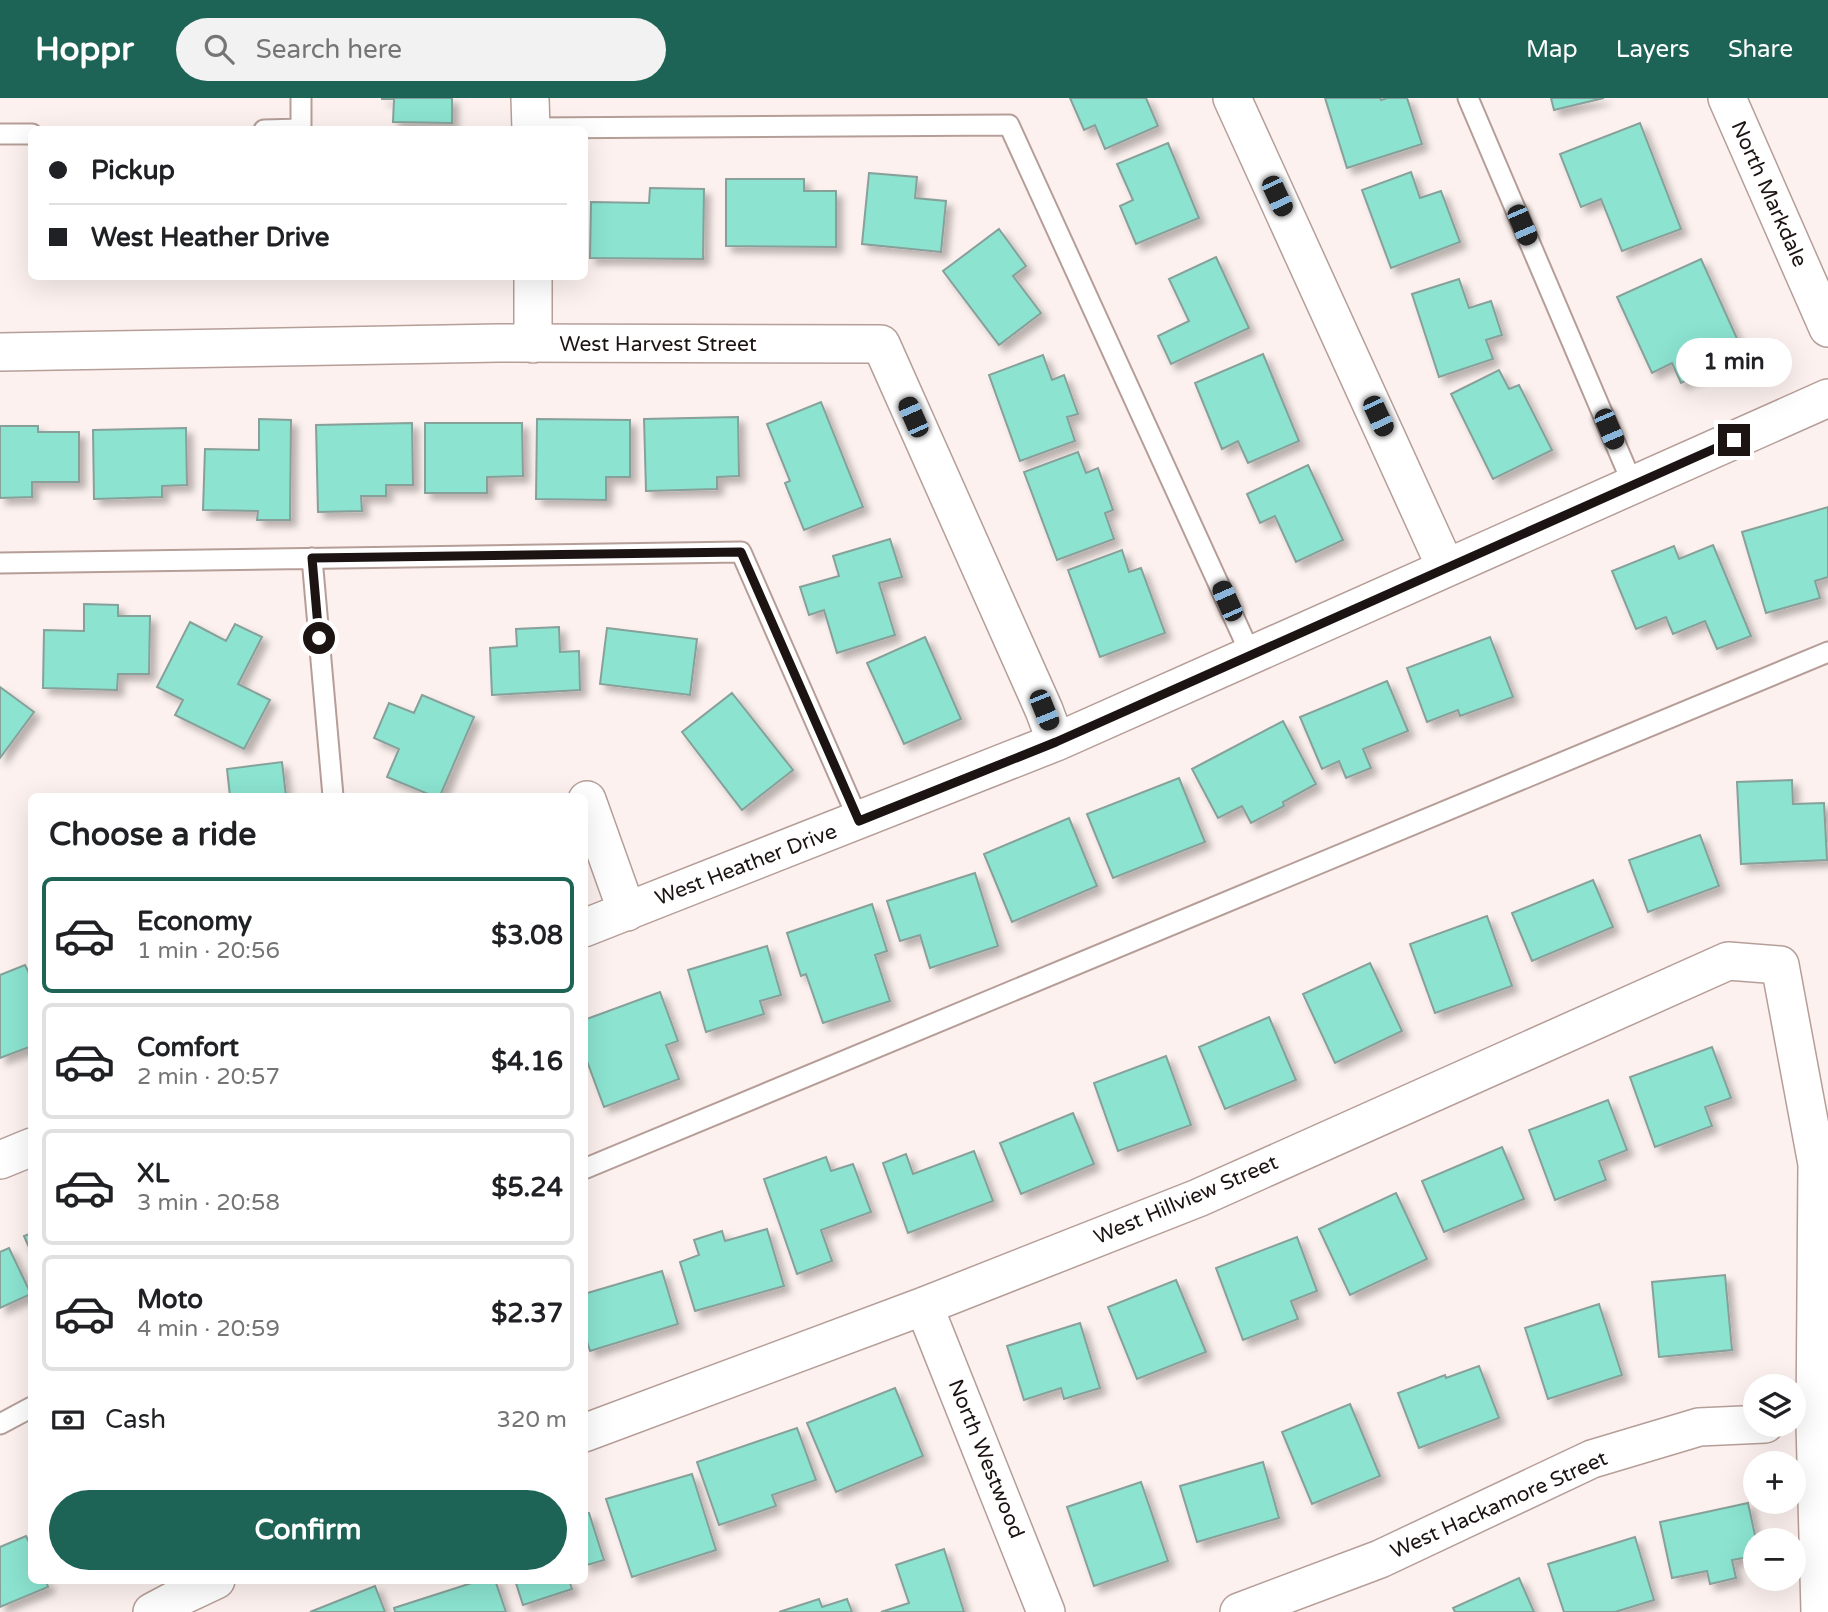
<!DOCTYPE html>
<html lang="en">
<head>
<meta charset="utf-8">
<style>
	:root { --surface:#fff; --page:#f2f2f2; --text:#202124; --muted:#757577; --line:#e0e0e0; --accent:#1d6457 }
	body { margin:0; font-family:"Varela Round",sans-serif; background:var(--page); color:var(--text); height:100vh; display:flex; flex-direction:column; font-size:26px; white-space:nowrap }
	* { box-sizing:border-box; margin:0 }
	p { font-size:23px; color:var(--muted) }
	.icon { flex:none; width:38px; height:38px; fill:none; stroke:currentColor; stroke-width:2; stroke-linecap:round; stroke-linejoin:round }
	.map { position:relative; flex:1; overflow:hidden }
	.panel { position:absolute; left:28px; top:695px; width:560px; height:791px; display:flex; flex-direction:column; background:var(--surface); border-radius:10px; box-shadow:0 7px 28px #0002 }
	.panel>* { flex:none }
	.banner { position:absolute; left:28px; top:28px; width:560px; height:154px; border-radius:10px; box-shadow:0 7px 28px #0002; display:grid; align-content:center; height:154px; padding:0 21px; background:var(--surface) }
	.controls { position:absolute; left:1743px; top:1276px; display:grid; gap:14px }
	.controls a { display:grid; place-items:center; width:63px; height:63px; border-radius:50%; background:var(--surface); box-shadow:0 7px 28px #0002; font-size:35px }
	.end { position:absolute; width:32px; height:32px; margin:-16px; border:9px solid #1c1412; background:#fff; box-shadow:0 0 0 4px #fff }
	.from { border-radius:50% }
	.bubble { position:absolute; height:49px; border-radius:24px; background:var(--surface); box-shadow:0 7px 28px #0002; font-size:23px; font-weight:700; line-height:49px; text-align:center }
	.car { position:absolute; width:21px; height:42px; margin:-21px -10px; border-radius:9px; box-shadow:0 0 5px 2px #0007; background:linear-gradient(#222 24%,#8ab4d8 0 40%,#222 0 76%,#8ab4d8 0 86%,#222 0) }
	.banner b { display:flex; align-items:center; gap:24px; height:66px; font-size:26px }
	.banner b+b { border-top:2px solid var(--line) }
	.banner i { width:18px; height:18px; background:var(--text) }
	ul { padding:0; list-style:none }
	li { display:flex; align-items:center; gap:21px; height:116px; margin:0 14px 10px; padding:0 7px; border:4px solid var(--line); border-radius:10px }
	li div { flex:1 }
	li b { display:block; font-size:26px }
	li em { font-style:normal; font-weight:700 }
	li.selected { border-color:var(--accent) }
	li>.icon { width:63px; height:63px; stroke-width:1.5 }
	h2 { padding:0 21px; font-size:32px; line-height:84px }
	.pay { display:flex; align-items:center; gap:18px; height:77px; padding:0 21px; font-size:26px }
	.pay p { margin-inline-start:auto }
	.cta { display:flex; gap:14px; margin-top:auto; padding:14px 21px }
	.cta a { flex:1; height:80px; border-radius:42px; background:var(--accent); color:#fff; font-size:28px; font-weight:700; line-height:80px; text-align:center }
	header { display:flex; align-items:center; gap:42px; box-sizing:border-box; height:98px; padding:0 35px; background:var(--accent); color:#fff }
	header strong { font-size:33px }
	nav { display:flex; gap:38px; margin-inline-start:auto; font-size:24px }
	.search { width:490px; height:63px; background:var(--page); display:flex; align-items:center; gap:18px; box-sizing:border-box; padding:0 24px; border-radius:38px; color:var(--muted); font-size:26px }
	.map>svg:first-child { display:block }
	.building { fill:#8be3d0; stroke:#87a09a; stroke-width:2; filter:url(#shadow) }
	.lines { fill:none; stroke-linecap:round; stroke-linejoin:round }
	.service-casing { stroke:#b69e98; stroke-width:23 }
	.minor-casing { stroke:#b69e98; stroke-width:40 }
	.service { stroke:#fff; stroke-width:19 }
	.minor { stroke:#fff; stroke-width:37 }
	.route { stroke:#1c1412; stroke-width:9 }
	.labels { text-anchor:middle; dominant-baseline:central; stroke-width:5; stroke-linejoin:round; paint-order:stroke }
	.street-label { font-size:21px; fill:#1c1412; stroke:#fff }
</style>
</head>
<body>
<header>
<strong>Hoppr</strong>
<div class="search"><svg class="icon" aria-label="search" viewBox="0 0 24 24"><circle cx="10" cy="10" r="6"/><path d="M15 15l6 6"/></svg>Search here</div>
<nav><a>Map</a><a>Layers</a><a>Share</a></nav>
</header>
<div class="map">
<svg width="1828" height="1514" viewBox="0 0 1828 1514">
	<defs>
		<filter id="shadow"><feDropShadow dx="6" dy="6" stdDeviation="3.5" flood-color="#0004"/></filter>
	</defs>
	<rect width="100%" height="100%" fill="#fcf1ee"/>
	<path class="building" d="M382,0H452V25L393,24L394,1H382Z
		M1070,0H1146L1158,28L1105,51L1095,27L1084,32Z
		M1325,0H1380L1381,2L1387,0H1407L1422,46L1347,70Z
		M1551,0H1604L1554,12Z
		M1640,25L1681,131L1622,153L1601,101L1581,109L1560,56Z
		M1168,45L1199,120L1136,146L1120,108L1133,102L1117,66Z
		M1411,74L1420,100L1441,93L1460,144L1391,170L1362,92Z
		M869,75L917,79L915,100L946,103L941,154L862,146Z
		M726,81H804V93H836V149L726,148Z
		M650,90L704,91L703,161L590,160L591,104L649,105Z
		M999,131L1026,168L1013,178L1041,215L999,247L943,173Z
		M1216,159L1249,230L1171,266L1158,238L1189,223L1169,181Z
		M1701,161L1744,256L1681,285L1672,265L1652,275L1617,199Z
		M1459,181L1469,210L1491,203L1502,237L1486,242L1493,261L1439,279L1412,196Z
		M1263,256L1299,343L1248,365L1238,343L1222,351L1195,285Z
		M1043,257L1052,282L1064,277L1078,316L1067,319L1075,343L1020,363L989,277Z
		M1499,272L1509,291L1519,287L1552,352L1493,381L1451,296Z
		M821,304L863,409L804,432L785,385L790,383L767,326Z
		M738,319L739,378L717,379V391L646,393L644,321Z
		M259,321L291,322L290,422H257L258,413L203,412L205,351L259,352Z
		M537,321L630,322V379H606V402L536,401Z
		M412,325L413,387H386V398H361L362,413L318,414L316,327Z
		M425,325H522L523,378L487,379V395H425Z
		M0,328H38V334H79V384H32V399L0,400Z
		M186,330L187,387L162,388V399L94,401L93,332Z
		M1078,354L1086,375L1098,370L1113,412L1105,415L1114,441L1057,462L1024,374Z
		M1308,367L1343,442L1296,464L1275,418L1260,425L1247,396Z
		M1828,409V479L1815,483L1820,500L1766,515L1742,434Z
		M890,441L902,479L879,485L895,537L837,555L824,512L809,517L800,489L839,478L833,458Z
		M1713,447L1751,538L1717,551L1705,523L1673,536L1666,519L1636,531L1612,473L1674,448L1679,461Z
		M1122,452L1129,474L1141,470L1165,535L1100,559L1068,472Z
		M84,506L118,507V518H150L149,576H118L117,592L43,590L44,532L84,533Z
		M190,524L226,543L235,526L262,539L238,586L270,602L244,651L175,617L183,602L157,589Z
		M559,529L560,554L579,553L580,592L492,597L490,550L517,548L516,531Z
		M607,530L697,541L690,597L600,586Z
		M925,539L961,621L904,646L867,565Z
		M1490,539L1513,599L1460,618L1458,612L1427,624L1407,570Z
		M1387,583L1408,633L1363,651L1371,670L1346,680L1339,663L1322,671L1300,619Z
		M0,589L34,614L0,660Z
		M732,595L793,672L742,712L682,634Z
		M422,597L474,619L440,698H433L387,679L399,651L374,640L389,605L414,615Z
		M1283,623L1316,686L1283,704L1284,708L1251,725L1242,708L1218,720L1192,671Z
		M282,664L286,698H230L227,671Z
		M1179,680L1205,744L1113,780L1087,716Z
		M1792,682L1793,706L1824,705L1827,762L1741,766L1737,684Z
		M1069,720L1097,788L1012,824L984,756Z
		M1700,737L1719,788L1648,814L1629,762Z
		M975,775L998,848L930,870L920,837L900,843L887,803Z
		M1593,782L1613,829L1532,863L1512,815Z
		M872,806L887,853L875,857L890,903L823,925L806,876L801,878L787,835Z
		M1487,818L1512,888L1435,915L1410,846Z
		M767,848L781,897L760,903L764,916L706,934L688,872Z
		M1370,865L1402,933L1335,965L1303,896Z
		M25,867L32,881V948L0,960V877Z
		M660,894L678,943L666,947L679,981L604,1009L584,955V922Z
		M1269,919L1296,982L1225,1011L1199,949Z
		M1712,949L1731,1000L1705,1009L1712,1028L1655,1049L1630,979Z
		M1166,958L1191,1027L1118,1053L1094,985Z
		M1608,1002L1627,1052L1599,1063L1606,1082L1555,1102L1529,1032Z
		M1073,1015L1094,1066L1021,1096L1000,1045Z
		M1502,1049L1524,1101L1444,1134L1422,1083Z
		M974,1053L993,1103L908,1135L883,1065L906,1056L913,1076Z
		M826,1059L831,1073L853,1066L871,1114L821,1132L832,1163L797,1176L764,1081Z
		M1396,1095L1427,1161L1350,1197L1319,1131Z
		M767,1131L784,1188L695,1213L680,1164L699,1157L694,1142L722,1133L725,1143Z
		M32,1135V1156L24,1138Z
		M1297,1139L1317,1193L1291,1203L1298,1221L1243,1242L1216,1170Z
		M9,1150L31,1196L0,1210V1154Z
		M662,1173L678,1226L590,1253L584,1234V1196Z
		M1725,1177L1732,1252L1659,1259L1652,1184Z
		M1176,1182L1206,1254L1137,1281L1108,1209Z
		M1599,1206L1622,1277L1548,1301L1525,1230Z
		M1080,1225L1100,1290L1064,1301L1061,1290L1024,1302L1007,1248Z
		M1479,1268L1499,1320L1419,1350L1398,1295L1445,1277L1446,1280Z
		M895,1290L923,1358L836,1394L807,1325Z
		M1350,1306L1380,1378L1312,1406L1282,1334Z
		M797,1330L816,1382L772,1397L776,1408L719,1427L697,1364Z
		M1263,1364L1279,1420L1197,1444L1180,1388Z
		M692,1376L716,1452L632,1479L606,1401Z
		M1141,1384L1168,1463L1094,1488L1067,1409Z
		M1748,1405L1756,1442L1755,1458L1732,1462L1736,1480L1710,1486L1707,1473L1672,1480L1660,1424Z
		M589,1415L604,1462L584,1468V1416Z
		M26,1438L32,1450V1482H46L48,1489L0,1509V1449Z
		M1635,1439L1654,1502L1615,1514H1564L1548,1466Z
		M944,1451L964,1514H881L909,1505L896,1467Z
		M1519,1480L1534,1514H1455L1453,1510Z
		M481,1482H495L506,1514H395L394,1510Z
		M515,1482H569L572,1491L523,1507Z
		M375,1488L385,1514H310Z
		M819,1501L822,1509L847,1501L852,1514H779Z"/>
	<g class="lines">
		<g class="service-casing">
			<path id="service" d="M1468,0L1633,387
				M531,30L1009,27L1251,557
				M264,32L301,31V0
				M0,36H32
				M312,460L333,698
				M0,465L741,454L859,723
				M584,1071L1828,554
				M0,1326L32,1309"/>
		</g>
		<g class="minor-casing">
			<path id="minor" d="M530,0L531,32
				M1232,0L1446,470
				M1727,0L1828,230
				M533,178V246
				M0,254L499,245L881,246L1044,612L1056,644
				M587,702L627,814
				M584,830L1056,644L1828,300
				M0,1062L32,1049
				M924,1208L1046,1514
				M584,1335L924,1208L1198,1100L1728,863L1780,867L1817,1066L1815,1326L1820,1514
				M152,1514L184,1497L216,1482
				M1239,1514L1380,1461L1592,1361L1699,1329L1765,1326"/>
		</g>
		<use href="#service" class="service"/>
		<use href="#minor" class="minor"/>
	</g>
	<g class="lines">
		<path class="route" d="M319,540L312,460L741,454L859,723L1056,644L1734,342"/>
	</g>
	<g class="labels">
		<g class="street-label">
			<text transform="translate(1769 96) rotate(66)">North Markdale</text>
			<text x="658" y="246">West Harvest Street</text>
			<text transform="translate(746 767) rotate(-21)">West Heather Drive</text>
			<text transform="translate(1186 1102) rotate(-23)">West Hillview Street</text>
			<text transform="translate(986 1361) rotate(68)">North Westwood</text>
			<text transform="translate(1499 1407) rotate(-24)">West Hackamore Street</text>
		</g>
	</g>
</svg>
<div class="controls">
<a><svg class="icon" aria-label="layers" viewBox="0 0 24 24"><path d="M12 4l9 5-9 5-9-5zM3 14l9 5 9-5"/></svg></a>
<a>+</a>
<a>−</a>
</div>
<i class="end from" style="left:319px;top:540px"></i>
<i class="end" style="left:1734px;top:342px"></i>
<div class="bubble" style="left:1676px;top:240px;width:116px">1 min</div>
<i class="car" style="left:1277px;top:98px;rotate:155deg"></i>
<i class="car" style="left:1522px;top:127px;rotate:157deg"></i>
<i class="car" style="left:1378px;top:318px;rotate:155deg"></i>
<i class="car" style="left:913px;top:319px;rotate:336deg"></i>
<i class="car" style="left:1609px;top:331px;rotate:157deg"></i>
<i class="car" style="left:1227px;top:503px;rotate:336deg"></i>
<i class="car" style="left:1044px;top:612px;rotate:158deg"></i>
<div class="banner">
<b><i class="from"></i>Pickup</b>
<b><i></i>West Heather Drive</b>
</div>
<section class="panel">
<h2>Choose a ride</h2>
<ul>
<li class="selected"><svg class="icon" aria-label="car" viewBox="0 0 24 24"><path d="M5 17H2v-5l4-1 3-4h7l3 4 3 1v5h-3M9 17h6M6 11h13"/><circle cx="7" cy="17" r="2"/><circle cx="17" cy="17" r="2"/></svg><div><b>Economy</b><p>1 min · 20:56</p></div><em>$3.08</em></li>
<li><svg class="icon" aria-label="car" viewBox="0 0 24 24"><path d="M5 17H2v-5l4-1 3-4h7l3 4 3 1v5h-3M9 17h6M6 11h13"/><circle cx="7" cy="17" r="2"/><circle cx="17" cy="17" r="2"/></svg><div><b>Comfort</b><p>2 min · 20:57</p></div><em>$4.16</em></li>
<li><svg class="icon" aria-label="car" viewBox="0 0 24 24"><path d="M5 17H2v-5l4-1 3-4h7l3 4 3 1v5h-3M9 17h6M6 11h13"/><circle cx="7" cy="17" r="2"/><circle cx="17" cy="17" r="2"/></svg><div><b>XL</b><p>3 min · 20:58</p></div><em>$5.24</em></li>
<li><svg class="icon" aria-label="car" viewBox="0 0 24 24"><path d="M5 17H2v-5l4-1 3-4h7l3 4 3 1v5h-3M9 17h6M6 11h13"/><circle cx="7" cy="17" r="2"/><circle cx="17" cy="17" r="2"/></svg><div><b>Moto</b><p>4 min · 20:59</p></div><em>$2.37</em></li>
</ul>
<div class="pay"><svg class="icon" aria-label="cash" viewBox="0 0 24 24"><path d="M3 7h18v10H3z"/><circle cx="12" cy="12" r="2"/></svg>Cash<p>320 m</p></div>
<div class="cta"><a>Confirm</a></div>
</section>
</div>
</body>
</html>
